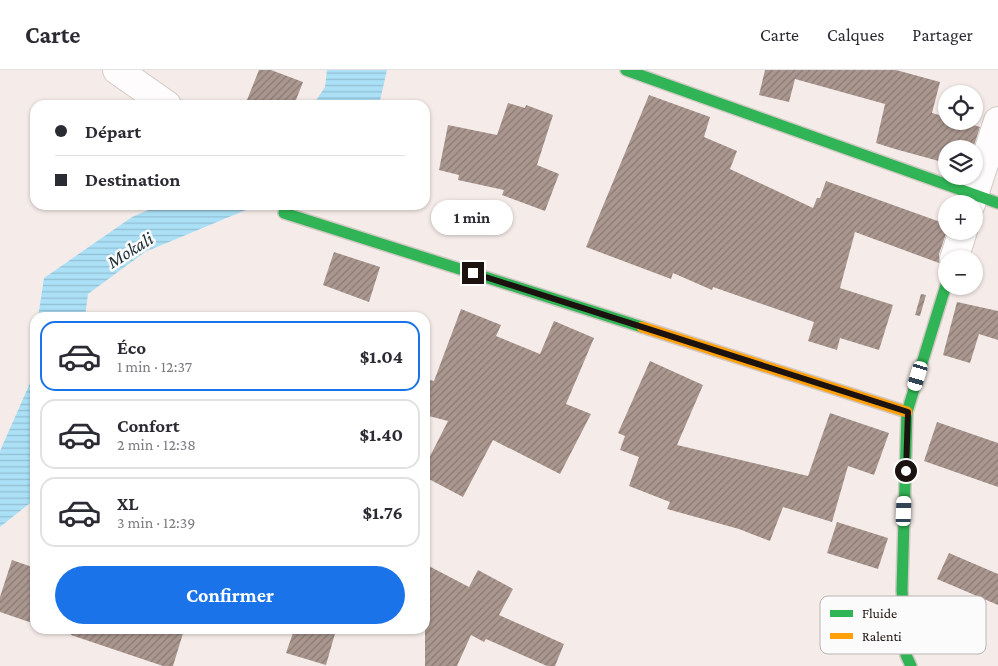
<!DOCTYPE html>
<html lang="fr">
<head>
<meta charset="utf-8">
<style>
	:root { --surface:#fff; --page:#f7f7f7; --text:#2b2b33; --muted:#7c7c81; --line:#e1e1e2; --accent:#1a73e8 }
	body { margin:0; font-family:"Crimson Pro",serif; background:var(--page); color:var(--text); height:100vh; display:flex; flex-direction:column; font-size:19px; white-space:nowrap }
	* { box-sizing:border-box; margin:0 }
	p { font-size:16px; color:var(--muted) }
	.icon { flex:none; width:28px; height:28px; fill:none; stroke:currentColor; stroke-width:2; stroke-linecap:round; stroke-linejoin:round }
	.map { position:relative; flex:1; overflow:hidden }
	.sheet { position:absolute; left:30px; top:242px; width:400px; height:322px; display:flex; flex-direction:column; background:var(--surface); border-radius:15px; box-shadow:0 1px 4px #0004 }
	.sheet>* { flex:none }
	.top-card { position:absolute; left:30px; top:30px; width:400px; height:110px; border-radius:15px; box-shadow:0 1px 4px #0004; display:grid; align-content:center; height:110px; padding:0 25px; background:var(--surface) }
	.buttons { position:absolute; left:938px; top:15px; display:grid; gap:10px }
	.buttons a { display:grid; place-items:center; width:45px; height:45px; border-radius:50%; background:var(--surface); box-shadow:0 1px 4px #0004; font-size:25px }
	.end { position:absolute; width:22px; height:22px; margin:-11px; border:6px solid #1c120f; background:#fff; box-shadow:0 0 0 2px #fff }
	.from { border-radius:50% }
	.bubble { position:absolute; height:35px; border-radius:18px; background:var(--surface); box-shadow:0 1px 4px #0004; font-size:16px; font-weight:700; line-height:35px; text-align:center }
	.car { position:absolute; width:15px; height:30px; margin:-15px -8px; border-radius:6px; box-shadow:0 0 4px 1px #0007; background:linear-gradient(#fff 24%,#345 0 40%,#fff 0 76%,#345 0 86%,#fff 0) }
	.top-card b { display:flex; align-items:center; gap:18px; height:48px; font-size:19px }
	.top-card b+b { border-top:1px solid var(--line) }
	.top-card i { width:12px; height:12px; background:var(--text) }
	ul { padding:9px 0 0; list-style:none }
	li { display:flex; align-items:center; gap:15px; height:70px; margin:0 10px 8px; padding:0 15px; border:2px solid var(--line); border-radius:15px }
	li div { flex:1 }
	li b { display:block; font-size:19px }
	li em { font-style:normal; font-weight:700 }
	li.selected { border-color:var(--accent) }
	li>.icon { width:45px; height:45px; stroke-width:1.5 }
	.button { display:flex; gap:10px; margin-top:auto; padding:10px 25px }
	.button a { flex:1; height:58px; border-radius:30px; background:var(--accent); color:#fff; font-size:20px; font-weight:700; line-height:58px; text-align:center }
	header { display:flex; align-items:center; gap:30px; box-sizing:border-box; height:70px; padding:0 25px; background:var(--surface); border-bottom:1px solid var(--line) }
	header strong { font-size:24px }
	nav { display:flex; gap:28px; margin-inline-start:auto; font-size:18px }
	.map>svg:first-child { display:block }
	.water { fill:url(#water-rules) }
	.building { fill:url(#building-hatch) }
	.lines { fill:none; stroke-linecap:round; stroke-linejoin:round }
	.street-casing { stroke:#d2c9c5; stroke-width:30 }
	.fast-casing { stroke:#d2c9c5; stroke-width:14 }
	.slow-casing { stroke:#d2c9c5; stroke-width:14 }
	.street { stroke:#fefcfc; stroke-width:28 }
	.fast { stroke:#30b455; stroke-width:11 }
	.slow { stroke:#ff9f0a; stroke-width:11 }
	.route { stroke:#1c120f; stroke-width:6 }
	.labels { text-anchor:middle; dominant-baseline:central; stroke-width:5; stroke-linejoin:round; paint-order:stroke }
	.water-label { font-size:19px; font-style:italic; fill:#1a2d35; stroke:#fbfbfb }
	.key { fill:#fbfbfb; stroke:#b8b5b4; stroke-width:1 }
	.key-label { font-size:14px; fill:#1c120f }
</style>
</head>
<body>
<header>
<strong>Carte</strong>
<nav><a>Carte</a><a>Calques</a><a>Partager</a></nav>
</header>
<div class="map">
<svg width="998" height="596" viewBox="0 0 998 596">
	<defs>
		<pattern id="water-rules" width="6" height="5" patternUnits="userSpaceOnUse" patternTransform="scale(1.25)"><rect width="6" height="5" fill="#abe0f6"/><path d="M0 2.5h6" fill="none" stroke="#93bfd2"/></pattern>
		<pattern id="building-hatch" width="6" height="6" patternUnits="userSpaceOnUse" patternTransform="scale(1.25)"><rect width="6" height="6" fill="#aa978f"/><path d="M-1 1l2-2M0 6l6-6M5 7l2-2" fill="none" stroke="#8a7a73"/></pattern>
	</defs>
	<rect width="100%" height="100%" fill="#f5ece9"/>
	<path class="water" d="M327,0H387L379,35H313L325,17Z
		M160,135H258L145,182L88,224L85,247H38L44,208L132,147Z
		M35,273V429L0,457V381L30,313Z"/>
	<path class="building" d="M259,0H271L303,12L294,35H245Z
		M765,0H896L940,12L932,43L946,47V51H960L980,57L973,79H946V93L895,79L876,73L885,34L795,9L789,32L759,25Z
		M649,25L710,47L704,67L737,81L730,99L813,138L817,128H820L826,111L946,154L947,161L939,184V193L855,162L840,218L893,235L879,280L840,268L837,280L808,271L814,252L713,217L712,220L673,203L671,209L586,177Z
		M508,33L525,38L526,35L553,45L537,95L559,104L545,141L502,125L504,120L458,110L459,105L439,100L448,55L497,65Z
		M334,182L380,197L369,232L323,215Z
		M921,224L926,225L920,246L915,245Z
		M957,232L998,241V270L979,264L970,293L943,285Z
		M461,239L501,255L496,266L540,284L554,251L594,268L566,334L591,344L560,404L493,370L463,427L425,407V396L448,351L425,345V309L434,311Z
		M650,291L703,315L677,375L808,406L830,343L889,363L874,405L848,396L832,452L783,437L770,471L739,459L667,439L670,432L629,416L639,387L620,380L625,366L618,363Z
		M937,352L998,373V417L924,391Z
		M837,452L888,468L878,499L827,483Z
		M949,483L998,504V535L937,509Z
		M12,490L35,498V554L0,542V527Z
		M425,494L469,517L478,500L513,519L499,545L564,574L555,596H547L486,569L484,572L471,565L457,596H425Z
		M71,560H184L173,596H163L71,565Z
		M294,560H336L326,595L286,583Z"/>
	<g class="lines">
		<g class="street-casing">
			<path id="street" d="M117,0L167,35
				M971,134L998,51
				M954,189L963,161"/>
		</g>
		<g class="fast-casing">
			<path id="fast" d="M626,0L998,133
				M284,143L642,257
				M911,596L906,585L902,520L907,342L946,215"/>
		</g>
		<g class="slow-casing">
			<path id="slow" d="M642,257L907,342"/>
		</g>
		<use href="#street" class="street"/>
		<use href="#fast" class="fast"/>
		<use href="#slow" class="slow"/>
	</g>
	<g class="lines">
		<path class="route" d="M473,203L908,342L906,401"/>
	</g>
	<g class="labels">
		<g class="water-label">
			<text transform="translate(130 180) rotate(-32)">Mokali</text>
		</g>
	</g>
	<rect x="820" y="526" width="166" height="58" rx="8" class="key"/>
	<rect x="830" y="540" width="23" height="7" fill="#30b455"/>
	<rect x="830" y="563" width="23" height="6" fill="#ff9f0a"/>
	<g class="key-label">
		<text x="862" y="548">Fluide</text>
		<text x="862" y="571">Ralenti</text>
	</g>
</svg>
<div class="buttons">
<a><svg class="icon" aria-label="locate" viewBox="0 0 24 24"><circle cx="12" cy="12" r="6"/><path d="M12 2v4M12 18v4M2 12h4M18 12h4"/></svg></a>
<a><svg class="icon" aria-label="layers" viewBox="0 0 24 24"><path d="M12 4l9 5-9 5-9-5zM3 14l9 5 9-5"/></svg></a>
<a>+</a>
<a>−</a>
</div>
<i class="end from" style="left:906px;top:401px"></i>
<i class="end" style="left:473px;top:203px"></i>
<div class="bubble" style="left:431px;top:130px;width:82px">1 min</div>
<i class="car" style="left:918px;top:306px;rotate:197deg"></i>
<i class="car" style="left:904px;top:441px;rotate:2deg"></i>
<div class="top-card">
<b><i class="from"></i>Départ</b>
<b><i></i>Destination</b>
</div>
<section class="sheet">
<ul>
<li class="selected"><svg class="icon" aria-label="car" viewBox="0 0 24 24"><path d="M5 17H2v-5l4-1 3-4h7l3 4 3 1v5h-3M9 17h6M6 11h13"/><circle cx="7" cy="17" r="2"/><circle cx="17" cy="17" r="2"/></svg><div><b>Éco</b><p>1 min · 12:37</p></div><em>$1.04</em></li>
<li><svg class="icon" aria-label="car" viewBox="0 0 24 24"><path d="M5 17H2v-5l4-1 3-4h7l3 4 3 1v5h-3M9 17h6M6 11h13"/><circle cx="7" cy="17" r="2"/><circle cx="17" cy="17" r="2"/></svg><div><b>Confort</b><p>2 min · 12:38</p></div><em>$1.40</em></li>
<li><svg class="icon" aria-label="car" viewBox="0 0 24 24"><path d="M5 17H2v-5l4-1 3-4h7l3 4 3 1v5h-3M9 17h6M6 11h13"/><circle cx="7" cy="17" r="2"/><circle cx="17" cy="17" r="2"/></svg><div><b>XL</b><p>3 min · 12:39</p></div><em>$1.76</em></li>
</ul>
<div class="button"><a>Confirmer</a></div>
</section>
</div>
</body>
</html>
